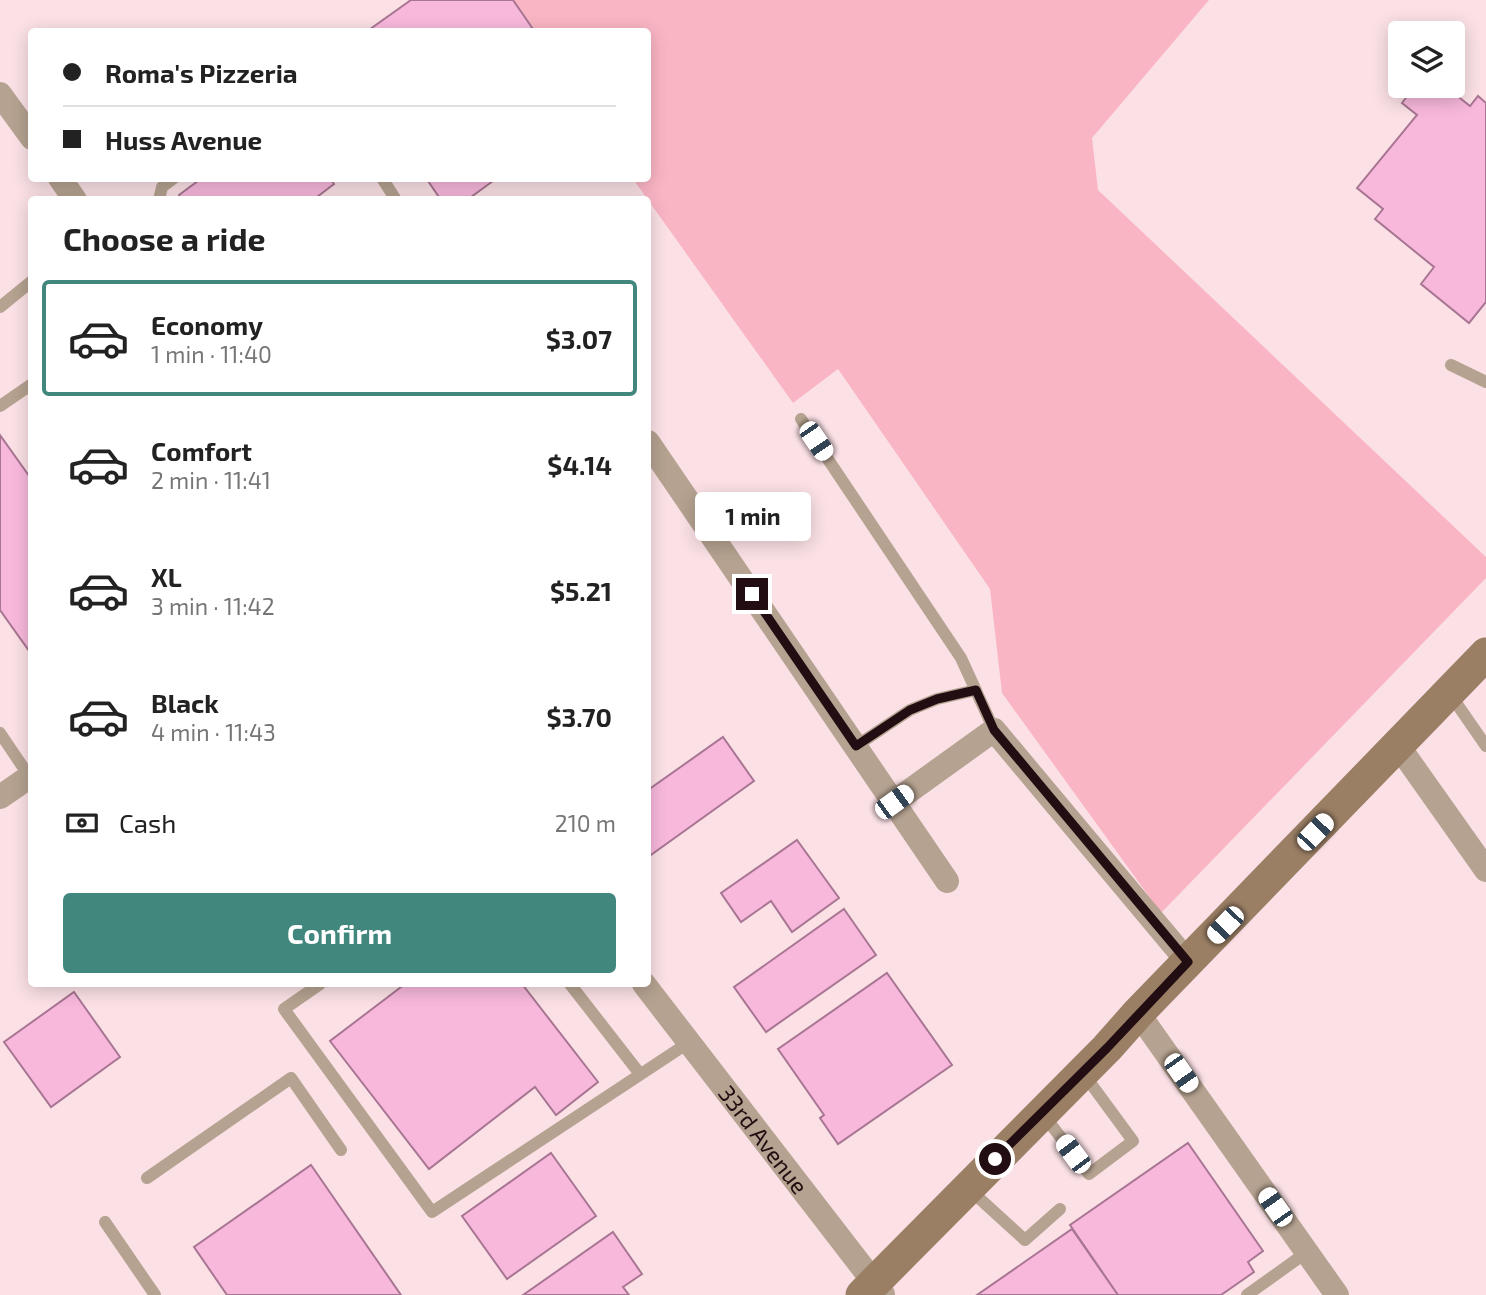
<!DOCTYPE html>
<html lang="en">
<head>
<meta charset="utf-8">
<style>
	:root { --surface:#fff; --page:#f2f2f2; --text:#222; --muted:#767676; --line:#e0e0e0; --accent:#41877e }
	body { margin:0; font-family:"Exo 2",sans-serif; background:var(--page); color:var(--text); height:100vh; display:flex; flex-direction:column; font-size:26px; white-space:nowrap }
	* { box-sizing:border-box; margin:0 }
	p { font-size:23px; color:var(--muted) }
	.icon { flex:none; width:38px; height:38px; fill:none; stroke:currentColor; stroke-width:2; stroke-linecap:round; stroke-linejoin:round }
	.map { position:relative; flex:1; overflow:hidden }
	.panel { position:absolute; left:28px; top:196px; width:623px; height:791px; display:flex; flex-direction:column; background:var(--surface); border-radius:7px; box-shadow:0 4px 18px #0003 }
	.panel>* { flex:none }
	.guide { position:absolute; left:28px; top:28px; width:623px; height:154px; border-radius:7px; box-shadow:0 4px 18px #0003; display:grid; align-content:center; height:154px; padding:0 35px; background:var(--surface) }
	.fabs { position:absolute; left:1388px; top:21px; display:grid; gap:14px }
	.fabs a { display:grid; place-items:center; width:77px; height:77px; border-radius:7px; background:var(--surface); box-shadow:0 4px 18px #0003; font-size:35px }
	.end { position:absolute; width:32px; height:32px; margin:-16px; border:9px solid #220d12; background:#fff; box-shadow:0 0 0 4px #fff }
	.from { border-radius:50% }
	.bubble { position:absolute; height:49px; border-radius:7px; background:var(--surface); box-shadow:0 4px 18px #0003; font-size:23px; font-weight:700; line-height:49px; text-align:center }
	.car { position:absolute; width:21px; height:42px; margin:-21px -10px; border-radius:9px; box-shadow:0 0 5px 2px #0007; background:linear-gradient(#fff 24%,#345 0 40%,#fff 0 76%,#345 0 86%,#fff 0) }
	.guide b { display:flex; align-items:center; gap:24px; height:66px; font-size:26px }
	.guide b+b { border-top:2px solid var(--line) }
	.guide i { width:18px; height:18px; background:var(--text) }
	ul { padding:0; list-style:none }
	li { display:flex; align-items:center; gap:21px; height:116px; margin:0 14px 10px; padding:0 21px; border:4px solid transparent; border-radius:7px }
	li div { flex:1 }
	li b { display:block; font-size:26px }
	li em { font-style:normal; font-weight:700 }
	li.active { border-color:var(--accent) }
	li>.icon { width:63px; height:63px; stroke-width:1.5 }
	h2 { padding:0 35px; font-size:32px; line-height:84px }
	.pay { display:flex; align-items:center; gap:18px; height:77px; padding:0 35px; font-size:26px }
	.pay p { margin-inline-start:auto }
	.button { display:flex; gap:14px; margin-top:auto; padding:14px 35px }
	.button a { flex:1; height:80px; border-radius:7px; background:var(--accent); color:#fff; font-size:28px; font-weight:700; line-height:80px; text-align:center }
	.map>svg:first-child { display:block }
	.green { fill:#fab5c4 }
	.building { fill:#f8b8dc; stroke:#a87592; stroke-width:2 }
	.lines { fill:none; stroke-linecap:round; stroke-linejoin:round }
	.service { stroke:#b5a290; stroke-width:12 }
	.minor { stroke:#b5a290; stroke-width:24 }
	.secondary { stroke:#9b7f65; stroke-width:33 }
	.route { stroke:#220d12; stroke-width:9 }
	.labels { text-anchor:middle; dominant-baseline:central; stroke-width:5; stroke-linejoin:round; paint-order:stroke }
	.street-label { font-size:23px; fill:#220d12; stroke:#fbe1e6 }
</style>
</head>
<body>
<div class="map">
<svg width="1486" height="1295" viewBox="0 0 1486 1295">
	<rect width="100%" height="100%" fill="#fbe1e6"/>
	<path class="green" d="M507,0H1209L1092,138L1098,190L1486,557V578L1161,913L1002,693L990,589L838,369L793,403L633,179L648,178V32L529,31Z"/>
	<path class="building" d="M411,0H513L535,32H366Z
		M1415,86H1445L1470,106L1478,96L1486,103V302L1469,323L1421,284L1434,267L1375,219L1383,209L1357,188L1417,115L1402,103Z
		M202,178H330L334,184L313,200H182L179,195Z
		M426,178H497L467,200H441Z
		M0,435L32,480V655L0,610Z
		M723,737L754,781L648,857V790Z
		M797,840L839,898L792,932L771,901L741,922L721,893Z
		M844,909L876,955L766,1032L734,987Z
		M887,973L952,1065L838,1144L820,1118L824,1115L778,1049Z
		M405,984H522L598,1082L556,1115L535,1087L429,1169L330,1041Z
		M74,992L120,1057L51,1107L4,1042Z
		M1188,1143L1263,1251L1248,1262L1254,1272L1221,1295H1118L1070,1225Z
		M551,1153L596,1216L507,1279L462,1216Z
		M311,1165L401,1295H227L194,1247Z
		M1072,1229L1118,1295H977Z
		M613,1232L642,1274L623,1287L629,1295H523Z"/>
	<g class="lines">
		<path class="service" d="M382,178L396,200
			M159,200L162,187L174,178
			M0,307L32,281
			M1451,365L1486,382
			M0,406L32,384
			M801,419L961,658L994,730
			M1450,694L1486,746
			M0,733L29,776
			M856,746L910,710L937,699L976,690
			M320,984L284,1009L432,1212L688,1043
			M570,984L640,1074
			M1042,1113L1089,1174L1133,1141L1083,1073
			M147,1178L291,1078L341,1150
			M969,1189L1025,1240L1060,1209
			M105,1222L155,1295
			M1247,1295L1307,1252"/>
		<g class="minor">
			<path d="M0,94L32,138"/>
			<path d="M60,178L75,200"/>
			<path d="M648,442L947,881"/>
			<path d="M1399,747L1486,870"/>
			<path d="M0,797L32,775"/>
			<path d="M894,802L994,730L1188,962"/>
			<path id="s1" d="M644,984L883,1294"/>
			<path d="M1138,1013L1337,1295"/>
		</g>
		<path class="secondary" d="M862,1295L1107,1048L1138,1013L1486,654"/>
	</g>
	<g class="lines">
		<path class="route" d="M752,594L856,746L910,710L937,699L976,690L994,730L1188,962L1107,1048L995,1159"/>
	</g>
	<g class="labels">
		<g class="street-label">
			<text stroke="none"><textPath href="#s1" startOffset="196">33rd Avenue</textPath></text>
		</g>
	</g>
</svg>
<div class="fabs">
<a><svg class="icon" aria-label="layers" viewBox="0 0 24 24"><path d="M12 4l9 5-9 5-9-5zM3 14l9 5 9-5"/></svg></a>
</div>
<i class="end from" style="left:995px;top:1159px"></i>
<i class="end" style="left:752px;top:594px"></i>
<div class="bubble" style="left:695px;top:492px;width:116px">1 min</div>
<i class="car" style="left:816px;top:441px;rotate:146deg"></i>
<i class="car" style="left:894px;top:802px;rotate:54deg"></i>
<i class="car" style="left:1315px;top:832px;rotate:44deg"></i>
<i class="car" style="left:1225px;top:925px;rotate:224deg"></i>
<i class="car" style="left:1181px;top:1073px;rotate:145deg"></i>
<i class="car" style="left:1073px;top:1154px;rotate:323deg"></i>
<i class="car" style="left:1275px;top:1207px;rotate:325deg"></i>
<div class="guide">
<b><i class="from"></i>Roma's Pizzeria</b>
<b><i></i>Huss Avenue</b>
</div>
<section class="panel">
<h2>Choose a ride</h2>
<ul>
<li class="active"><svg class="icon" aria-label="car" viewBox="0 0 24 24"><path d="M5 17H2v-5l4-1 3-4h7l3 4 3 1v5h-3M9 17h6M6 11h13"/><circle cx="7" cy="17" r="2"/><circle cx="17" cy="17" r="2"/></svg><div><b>Economy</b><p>1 min · 11:40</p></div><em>$3.07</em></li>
<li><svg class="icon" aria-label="car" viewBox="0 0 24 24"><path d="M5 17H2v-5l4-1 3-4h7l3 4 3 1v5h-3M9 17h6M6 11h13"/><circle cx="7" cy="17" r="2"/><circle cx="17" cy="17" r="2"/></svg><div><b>Comfort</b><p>2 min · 11:41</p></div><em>$4.14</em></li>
<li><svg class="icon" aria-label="car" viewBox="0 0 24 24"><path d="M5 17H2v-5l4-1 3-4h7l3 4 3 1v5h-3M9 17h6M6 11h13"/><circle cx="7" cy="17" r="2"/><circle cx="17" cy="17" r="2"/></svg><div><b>XL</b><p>3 min · 11:42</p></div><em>$5.21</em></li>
<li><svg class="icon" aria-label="car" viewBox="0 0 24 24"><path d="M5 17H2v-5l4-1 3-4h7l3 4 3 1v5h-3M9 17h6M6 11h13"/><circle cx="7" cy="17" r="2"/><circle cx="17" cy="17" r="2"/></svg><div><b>Black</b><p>4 min · 11:43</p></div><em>$3.70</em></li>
</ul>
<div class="pay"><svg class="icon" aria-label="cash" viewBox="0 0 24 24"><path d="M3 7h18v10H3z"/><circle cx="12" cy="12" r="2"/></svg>Cash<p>210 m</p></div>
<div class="button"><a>Confirm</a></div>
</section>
</div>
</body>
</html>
